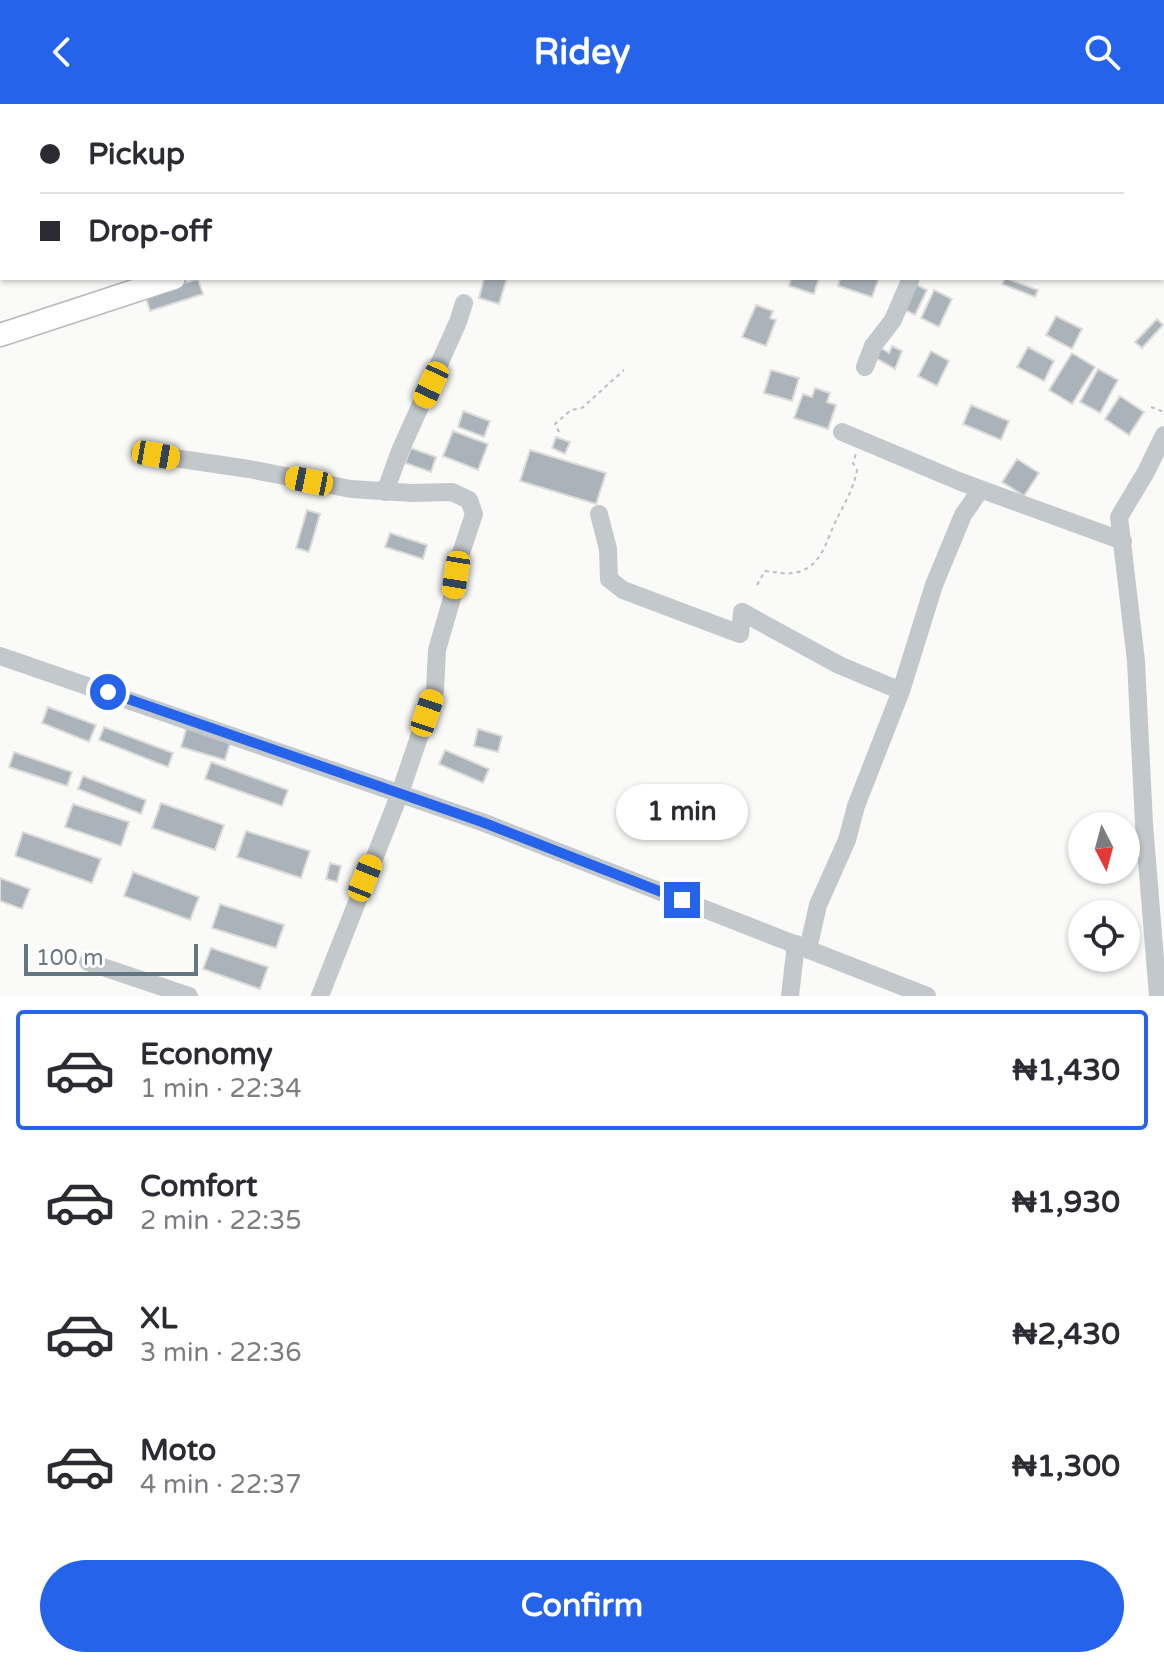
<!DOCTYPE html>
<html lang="en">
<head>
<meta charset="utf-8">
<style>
	:root { --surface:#fff; --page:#f7f7f7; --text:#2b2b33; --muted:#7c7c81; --line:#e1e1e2; --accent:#2563eb }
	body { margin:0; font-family:"Varela Round",sans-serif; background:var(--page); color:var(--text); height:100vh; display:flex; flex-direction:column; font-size:30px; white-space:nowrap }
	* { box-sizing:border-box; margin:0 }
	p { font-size:26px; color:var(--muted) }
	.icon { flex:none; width:44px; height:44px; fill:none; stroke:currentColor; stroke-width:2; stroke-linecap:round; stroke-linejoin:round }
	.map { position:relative; height:892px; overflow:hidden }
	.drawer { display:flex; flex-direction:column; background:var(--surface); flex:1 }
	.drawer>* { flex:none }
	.banner { position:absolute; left:0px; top:0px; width:1164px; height:176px; box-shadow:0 2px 6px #0004; display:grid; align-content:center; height:176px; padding:0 40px; background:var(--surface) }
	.needle { width:52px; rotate:174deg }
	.buttons { position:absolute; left:1068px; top:708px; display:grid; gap:16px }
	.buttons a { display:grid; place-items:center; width:72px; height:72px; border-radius:50%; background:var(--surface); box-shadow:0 2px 6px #0004; font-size:40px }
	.scale { position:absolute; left:24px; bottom:20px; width:174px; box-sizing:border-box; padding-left:8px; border:4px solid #657683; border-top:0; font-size:22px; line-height:28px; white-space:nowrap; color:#657683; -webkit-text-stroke:6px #fff; paint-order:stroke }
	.end { position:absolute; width:36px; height:36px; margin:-18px; border:10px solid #2563eb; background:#fff; box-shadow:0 0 0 4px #fff }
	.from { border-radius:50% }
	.bubble { position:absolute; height:56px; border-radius:28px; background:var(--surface); box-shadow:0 2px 6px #0004; font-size:26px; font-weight:800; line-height:56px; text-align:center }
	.car { position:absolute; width:24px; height:48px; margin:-24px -12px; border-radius:10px; box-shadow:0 0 6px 2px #0007; background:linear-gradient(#f5c518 24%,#345 0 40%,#f5c518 0 76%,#345 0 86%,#f5c518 0) }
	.banner b { display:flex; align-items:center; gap:28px; height:76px; font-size:30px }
	.banner b+b { border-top:2px solid var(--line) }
	.banner i { width:20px; height:20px; background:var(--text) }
	ul { padding:14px 0 0; list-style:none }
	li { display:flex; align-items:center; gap:24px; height:120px; margin:0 16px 12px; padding:0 24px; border:4px solid transparent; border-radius:8px }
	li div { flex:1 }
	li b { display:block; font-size:30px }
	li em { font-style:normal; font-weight:800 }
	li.active { border-color:var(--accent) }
	li>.icon { width:72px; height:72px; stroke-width:1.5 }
	.cta { display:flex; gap:16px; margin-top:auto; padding:16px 40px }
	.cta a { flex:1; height:92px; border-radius:48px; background:var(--accent); color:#fff; font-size:32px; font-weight:800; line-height:92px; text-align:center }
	header { display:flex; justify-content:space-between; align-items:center; height:104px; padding:0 40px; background:var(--accent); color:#fff; font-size:36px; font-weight:800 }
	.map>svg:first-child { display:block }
	.building { fill:#aab3b9; stroke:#dcdcda; stroke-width:2 }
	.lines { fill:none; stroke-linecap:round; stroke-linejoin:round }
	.major-casing { stroke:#b5babe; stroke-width:25 }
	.path { stroke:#bbbfc2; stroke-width:2; stroke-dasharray:4 4; stroke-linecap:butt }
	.minor { stroke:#c3c8cc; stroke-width:18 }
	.major { stroke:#fff; stroke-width:22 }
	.route { stroke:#2563eb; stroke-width:10 }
</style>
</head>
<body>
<header><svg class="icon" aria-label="back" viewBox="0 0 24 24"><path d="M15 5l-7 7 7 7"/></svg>Ridey<svg class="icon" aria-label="search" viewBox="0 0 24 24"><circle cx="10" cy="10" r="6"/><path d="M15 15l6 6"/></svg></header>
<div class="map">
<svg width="1164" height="892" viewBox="0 0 1164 892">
	<rect width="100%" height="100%" fill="#fafaf8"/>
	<path class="building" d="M484,174H507L499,200L479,194Z
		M791,174H819L814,190L789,182Z
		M840,174H879L872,193L838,182Z
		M1005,174L1038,186L1035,193L1002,180Z
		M198,175L203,190L150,207L145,191Z
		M913,179L927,186L915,211L901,204Z
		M934,186L952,195L939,223L921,214Z
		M756,201L773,207L770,214L776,216L766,242L742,233Z
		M1056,212L1082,225L1072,245L1046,231Z
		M1157,215L1163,221L1142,244L1135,238Z
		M892,242L902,247L895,265L876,254L881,244L889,249Z
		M1028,243L1054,257L1044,277L1017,263Z
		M931,247L949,257L937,282L918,272Z
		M1072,249L1095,263L1072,300L1049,286Z
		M1098,265L1118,276L1100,309L1080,298Z
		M771,266L799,274L792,297L764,289Z
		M815,284L830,289L827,298L836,301L828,325L794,314L803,290L812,293Z
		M1120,292L1144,308L1129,331L1105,315Z
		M971,301L1009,317L1001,336L963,320Z
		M463,307L490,317L484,333L458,323Z
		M453,327L488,340L478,366L443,352Z
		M556,333L570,338L565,350L552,344Z
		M411,344L436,353L431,368L405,359Z
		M530,346L606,369L596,400L520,377Z
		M1017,355L1039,369L1024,392L1002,378Z
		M307,406L320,410L309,448L296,444Z
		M390,429L427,441L423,455L385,443Z
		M48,603L96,621L89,638L42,619Z
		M187,622L231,636L225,656L181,643Z
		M104,623L173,649L168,663L99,636Z
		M478,625L502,632L498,648L474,642Z
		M445,646L489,665L483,679L439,660Z
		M14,648L72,668L67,682L9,663Z
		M211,658L288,686L282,702L205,675Z
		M83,672L146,696L141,710L78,685Z
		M161,699L224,721L215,746L152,724Z
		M73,700L129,718L121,742L65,723Z
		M246,727L310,747L301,774L237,753Z
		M23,728L101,755L92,779L15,752Z
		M330,759L341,762L337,778L326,775Z
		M133,768L199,793L190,816L124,792Z
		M0,774L30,785L22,805L0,797Z
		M220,800L284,821L276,844L212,824Z
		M211,844L268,863L260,885L203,865Z"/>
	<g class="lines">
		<g class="major-casing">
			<path id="major" d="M646,2L652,0
				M0,231L174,174"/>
		</g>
		<path class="path" d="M1151,303L1164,308
			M559,328L555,320L571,306L582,304L624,266
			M757,481L765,467C779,468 787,472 801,467C821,460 826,439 833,423C842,403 853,388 857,366L853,359L856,350"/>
		<path class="minor" d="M293,0L294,2
			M557,2V0
			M1044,2L1045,0
			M865,263L873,242L893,216L911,174
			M842,328L961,378L1123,437
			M140,349L249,365L351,385L412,389L452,388L469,396L474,410L459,455L454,487L437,546L435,586L400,689L320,892
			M385,388L400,347L458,218L464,199
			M599,410L608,445L609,475L623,486L740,530L742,508L839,561L901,587
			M0,552L482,718L927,892
			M808,845L818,801L847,736L856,702L901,587L934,481L963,411L981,385
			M88,858L189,892
			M790,892L796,840
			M1158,892L1144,720L1136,557L1119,413L1146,368L1164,331"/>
		<use href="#major" class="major"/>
	</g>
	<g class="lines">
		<path class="route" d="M108,588L482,718L682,796"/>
	</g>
</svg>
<div class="buttons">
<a><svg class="needle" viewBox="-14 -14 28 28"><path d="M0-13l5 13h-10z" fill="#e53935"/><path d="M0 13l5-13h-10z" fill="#7c7c81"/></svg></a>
<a><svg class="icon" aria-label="locate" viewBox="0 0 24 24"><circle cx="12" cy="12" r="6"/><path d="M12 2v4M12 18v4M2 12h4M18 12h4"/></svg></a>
</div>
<div class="scale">100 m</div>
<i class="end from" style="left:108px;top:588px"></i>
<i class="end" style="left:682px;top:796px"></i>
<div class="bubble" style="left:616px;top:680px;width:132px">1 min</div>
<i class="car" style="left:431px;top:281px;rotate:205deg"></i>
<i class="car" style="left:156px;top:351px;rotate:100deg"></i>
<i class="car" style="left:309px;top:377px;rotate:281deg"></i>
<i class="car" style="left:456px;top:471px;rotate:189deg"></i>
<i class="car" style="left:427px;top:609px;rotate:19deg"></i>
<i class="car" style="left:365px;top:774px;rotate:22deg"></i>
<div class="banner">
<b><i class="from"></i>Pickup</b>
<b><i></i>Drop-off</b>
</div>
</div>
<section class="drawer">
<ul>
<li class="active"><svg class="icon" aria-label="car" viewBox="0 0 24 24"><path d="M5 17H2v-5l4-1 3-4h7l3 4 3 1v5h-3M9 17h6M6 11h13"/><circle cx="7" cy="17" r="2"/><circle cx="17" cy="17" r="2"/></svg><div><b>Economy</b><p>1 min · 22:34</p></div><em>₦1,430</em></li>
<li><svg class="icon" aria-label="car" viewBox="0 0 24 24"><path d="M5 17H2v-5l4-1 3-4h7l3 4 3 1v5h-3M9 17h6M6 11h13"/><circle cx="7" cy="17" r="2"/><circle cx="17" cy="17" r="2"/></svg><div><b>Comfort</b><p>2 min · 22:35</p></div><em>₦1,930</em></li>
<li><svg class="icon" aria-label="car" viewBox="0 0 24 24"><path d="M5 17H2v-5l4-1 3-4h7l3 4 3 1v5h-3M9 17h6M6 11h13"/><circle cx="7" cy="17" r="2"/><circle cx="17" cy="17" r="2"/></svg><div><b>XL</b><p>3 min · 22:36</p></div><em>₦2,430</em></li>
<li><svg class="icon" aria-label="car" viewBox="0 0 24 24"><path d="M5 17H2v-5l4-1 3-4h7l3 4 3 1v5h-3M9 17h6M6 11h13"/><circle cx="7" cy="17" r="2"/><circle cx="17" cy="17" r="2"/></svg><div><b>Moto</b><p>4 min · 22:37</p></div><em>₦1,300</em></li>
</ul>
<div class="cta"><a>Confirm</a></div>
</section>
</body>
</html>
